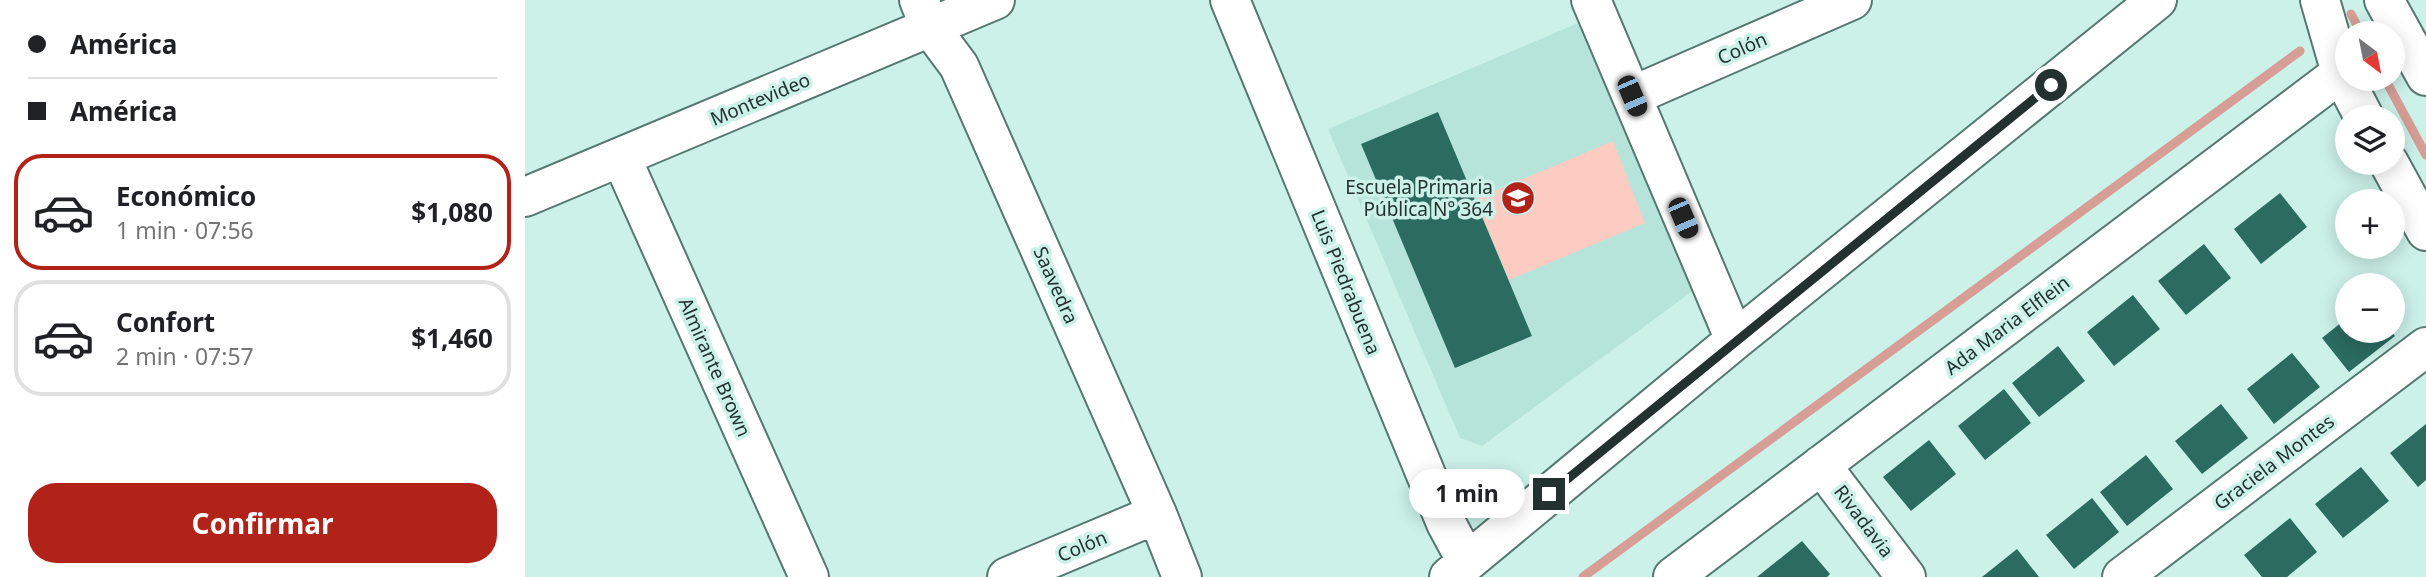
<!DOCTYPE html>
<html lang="es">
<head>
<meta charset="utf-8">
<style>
	:root { --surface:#fff; --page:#f6f6f6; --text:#202124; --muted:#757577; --line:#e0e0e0; --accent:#b12218 }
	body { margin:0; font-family:"Noto Sans",sans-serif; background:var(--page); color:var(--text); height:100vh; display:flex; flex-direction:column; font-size:26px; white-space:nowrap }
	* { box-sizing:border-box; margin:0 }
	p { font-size:23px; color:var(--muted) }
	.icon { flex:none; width:38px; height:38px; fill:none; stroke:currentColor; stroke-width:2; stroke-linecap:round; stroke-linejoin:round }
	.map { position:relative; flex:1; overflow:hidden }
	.drawer { display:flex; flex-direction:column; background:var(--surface); width:525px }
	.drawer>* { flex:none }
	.guide { display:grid; align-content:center; height:154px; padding:0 28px; background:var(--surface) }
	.needle { width:46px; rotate:148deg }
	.fabs { position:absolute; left:1810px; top:21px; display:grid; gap:14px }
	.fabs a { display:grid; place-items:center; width:70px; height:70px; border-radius:50%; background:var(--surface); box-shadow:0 4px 18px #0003; font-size:35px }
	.end { position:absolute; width:32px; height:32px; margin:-16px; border:9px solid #23322f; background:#fff; box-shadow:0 0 0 4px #fff }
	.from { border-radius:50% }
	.bubble { position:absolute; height:49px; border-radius:24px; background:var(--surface); box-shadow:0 4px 18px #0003; font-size:23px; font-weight:700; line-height:49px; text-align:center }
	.car { position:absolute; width:21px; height:42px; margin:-21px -10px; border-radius:9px; box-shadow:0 0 5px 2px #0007; background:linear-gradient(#222 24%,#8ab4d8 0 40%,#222 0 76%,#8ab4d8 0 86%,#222 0) }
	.guide b { display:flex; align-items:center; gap:24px; height:66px; font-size:26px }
	.guide b+b { border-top:2px solid var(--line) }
	.guide i { width:18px; height:18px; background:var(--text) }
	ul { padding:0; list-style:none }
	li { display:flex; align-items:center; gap:21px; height:116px; margin:0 14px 10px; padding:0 14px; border:4px solid var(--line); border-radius:28px }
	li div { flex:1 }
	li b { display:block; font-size:26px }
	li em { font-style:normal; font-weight:700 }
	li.selected { border-color:var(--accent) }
	li>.icon { width:63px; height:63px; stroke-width:1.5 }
	.action { display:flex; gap:14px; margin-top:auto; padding:14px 28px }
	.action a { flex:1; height:80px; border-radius:28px; background:var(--accent); color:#fff; font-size:28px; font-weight:700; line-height:80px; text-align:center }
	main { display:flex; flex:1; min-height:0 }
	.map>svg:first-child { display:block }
	.built { fill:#b6e4da }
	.green { fill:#fccbc2 }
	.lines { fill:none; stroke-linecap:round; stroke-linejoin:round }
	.stream { stroke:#d69e95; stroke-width:9 }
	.building { fill:#2b6b60 }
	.minor-casing { stroke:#567871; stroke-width:42 }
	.major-casing { stroke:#567871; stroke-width:42 }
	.minor { stroke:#fff; stroke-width:38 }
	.major { stroke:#fff; stroke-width:38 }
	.route { stroke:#23322f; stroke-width:9 }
	.labels { text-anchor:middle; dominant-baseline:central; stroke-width:7; stroke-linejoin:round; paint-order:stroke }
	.street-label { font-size:19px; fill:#23322f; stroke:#cbf1e9 }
	.poi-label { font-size:19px; fill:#23322f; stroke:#cbf1e9; text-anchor:end }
</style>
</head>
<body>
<main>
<section class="drawer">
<div class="guide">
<b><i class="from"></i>América</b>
<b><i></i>América</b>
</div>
<ul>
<li class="selected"><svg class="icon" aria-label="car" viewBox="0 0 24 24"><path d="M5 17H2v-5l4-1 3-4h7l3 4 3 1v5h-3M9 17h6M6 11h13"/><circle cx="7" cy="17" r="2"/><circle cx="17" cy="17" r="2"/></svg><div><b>Económico</b><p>1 min · 07:56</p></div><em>$1,080</em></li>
<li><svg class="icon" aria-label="car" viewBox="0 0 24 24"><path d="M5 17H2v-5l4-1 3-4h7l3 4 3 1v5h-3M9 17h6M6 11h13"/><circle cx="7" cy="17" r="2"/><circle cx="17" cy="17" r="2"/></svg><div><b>Confort</b><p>2 min · 07:57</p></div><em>$1,460</em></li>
</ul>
<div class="action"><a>Confirmar</a></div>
</section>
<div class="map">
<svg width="1901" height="577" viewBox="0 0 1901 577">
	<rect width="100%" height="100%" fill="#cbf1e9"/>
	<path class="built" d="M1077,13L1177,284L957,446L935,438L803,129Z"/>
	<path class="green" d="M1088,141L1120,223L984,280L950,199Z"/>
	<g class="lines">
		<path class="stream" d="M1826,14L1836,33
			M1860,79L1901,155
			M1058,577L1775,51"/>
	</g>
	<path class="building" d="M913,112L1007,336L930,368L836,144Z
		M1755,193L1782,227L1736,264L1709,229Z
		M1679,244L1706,278L1661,315L1633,281Z
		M1608,295L1635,329L1589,366L1562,332Z
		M1822,318V331H1866L1870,336L1824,372L1797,338Z
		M1533,346L1560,381L1514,417L1487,383Z
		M1767,353L1795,387L1749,424L1722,389Z
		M1479,389L1506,423L1460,460L1433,426Z
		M1696,404L1723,438L1677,474L1650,441Z
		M1901,424V480L1893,487L1865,453Z
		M1404,440L1431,474L1386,511L1358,477Z
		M1621,455L1648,489L1602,526L1575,492Z
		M1836,467L1864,501L1818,538L1790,504Z
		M1567,498L1594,532L1549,569L1521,535Z
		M1765,518L1792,552L1762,577H1737L1719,555Z
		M1277,541L1305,574L1302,577H1232Z
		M1492,549L1514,577H1457Z"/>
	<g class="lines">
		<g class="minor-casing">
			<path id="minor" d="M394,0L405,27L434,66L632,514L657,577
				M705,0L921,523L942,562
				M1066,0L1210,340
				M1107,96L1327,0
				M96,157L284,577
				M0,197L470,0
				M1296,465L1381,577
				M482,577L632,514
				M924,577L1210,340L1632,0
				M1148,577L1816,73
				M1597,577L1901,347"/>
		</g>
		<g class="major-casing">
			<path id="major" d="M1795,0L1816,73L1839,117
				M1859,0L1901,76
				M1864,163L1901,231"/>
		</g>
		<use href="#minor" class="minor"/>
		<use href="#major" class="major"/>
	</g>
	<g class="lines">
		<path class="route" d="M1024,494L1526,85"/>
	</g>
	<defs>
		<g id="school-disc" transform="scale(1.75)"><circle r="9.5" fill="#b12218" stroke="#cbf1e9"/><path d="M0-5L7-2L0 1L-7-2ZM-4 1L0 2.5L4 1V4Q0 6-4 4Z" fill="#fff"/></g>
	</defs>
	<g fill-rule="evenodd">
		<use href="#school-disc" x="993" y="198"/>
	</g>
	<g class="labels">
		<g class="street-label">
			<text transform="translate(1217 48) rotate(-24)">Colón</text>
			<text transform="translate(235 99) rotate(-23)">Montevideo</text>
			<text transform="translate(821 282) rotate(68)">Luis Piedrabuena</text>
			<text transform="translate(531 285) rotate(66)">Saavedra</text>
			<text transform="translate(1482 325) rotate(-37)">Ada Maria Elflein</text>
			<text transform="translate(190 367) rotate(66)">Almirante Brown</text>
			<text transform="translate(1749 462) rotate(-37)">Graciela Montes</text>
			<text transform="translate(1339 521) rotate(53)">Rivadavia</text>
			<text transform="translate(557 546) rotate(-23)">Colón</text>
		</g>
		<g class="poi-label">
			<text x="968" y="187">Escuela Primaria<tspan x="968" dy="22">Pública N° 364</tspan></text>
		</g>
	</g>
</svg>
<div class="fabs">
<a><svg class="needle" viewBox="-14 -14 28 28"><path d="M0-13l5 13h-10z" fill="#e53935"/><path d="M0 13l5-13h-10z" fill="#757577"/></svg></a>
<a><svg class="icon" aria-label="layers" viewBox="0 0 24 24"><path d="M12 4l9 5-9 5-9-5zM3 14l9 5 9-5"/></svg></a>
<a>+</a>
<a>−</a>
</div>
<i class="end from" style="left:1526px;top:85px"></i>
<i class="end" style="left:1024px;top:494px"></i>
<div class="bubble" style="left:884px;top:469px;width:116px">1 min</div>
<i class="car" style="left:1107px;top:96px;rotate:157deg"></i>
<i class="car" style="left:1158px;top:218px;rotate:157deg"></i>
</div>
</main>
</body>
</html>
